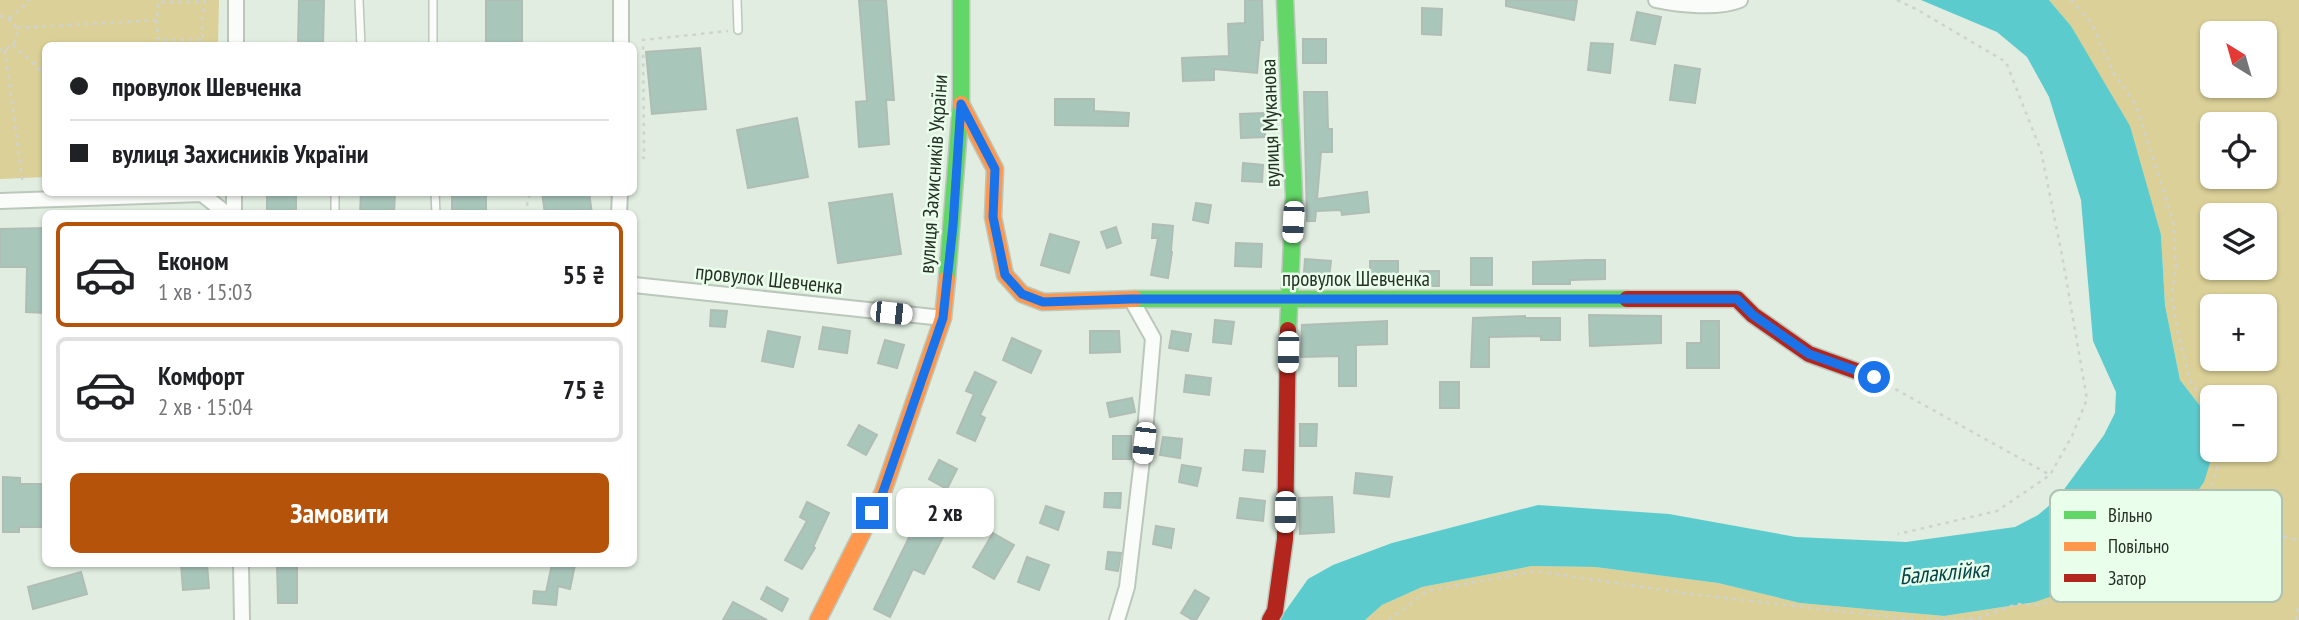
<!DOCTYPE html>
<html lang="uk">
<head>
<meta charset="utf-8">
<style>
	:root { --surface:#fff; --page:#f2f2f2; --text:#202124; --muted:#757577; --line:#e0e0e0; --accent:#b45309 }
	body { margin:0; font-family:"PT Sans Narrow",sans-serif; background:var(--page); color:var(--text); height:100vh; display:flex; flex-direction:column; font-size:26px; white-space:nowrap }
	* { box-sizing:border-box; margin:0 }
	p { font-size:23px; color:var(--muted) }
	.icon { flex:none; width:38px; height:38px; fill:none; stroke:currentColor; stroke-width:2; stroke-linecap:round; stroke-linejoin:round }
	.map { position:relative; flex:1; overflow:hidden }
	.panel { position:absolute; left:42px; top:210px; width:595px; height:357px; display:flex; flex-direction:column; background:var(--surface); border-radius:10px; box-shadow:0 2px 5px #0004 }
	.panel>* { flex:none }
	.guide { position:absolute; left:42px; top:42px; width:595px; height:154px; border-radius:10px; box-shadow:0 2px 5px #0004; display:grid; align-content:center; height:154px; padding:0 28px; background:var(--surface) }
	.needle { width:46px; rotate:323deg }
	.tools { position:absolute; left:2200px; top:21px; display:grid; gap:14px }
	.tools a { display:grid; place-items:center; width:77px; height:77px; border-radius:10px; background:var(--surface); box-shadow:0 2px 5px #0004; font-size:35px }
	.end { position:absolute; width:32px; height:32px; margin:-16px; border:9px solid #1a73e8; background:#fff; box-shadow:0 0 0 4px #fff }
	.from { border-radius:50% }
	.bubble { position:absolute; height:49px; border-radius:10px; background:var(--surface); box-shadow:0 2px 5px #0004; font-size:23px; font-weight:700; line-height:49px; text-align:center }
	.car { position:absolute; width:21px; height:42px; margin:-21px -10px; border-radius:9px; box-shadow:0 0 5px 2px #0007; background:linear-gradient(#fff 24%,#345 0 40%,#fff 0 76%,#345 0 86%,#fff 0) }
	.guide b { display:flex; align-items:center; gap:24px; height:66px; font-size:26px }
	.guide b+b { border-top:2px solid var(--line) }
	.guide i { width:18px; height:18px; background:var(--text) }
	ul { padding:12px 0 0; list-style:none }
	li { display:flex; align-items:center; gap:21px; height:105px; margin:0 14px 10px; padding:0 14px; border:4px solid var(--line); border-radius:10px }
	li div { flex:1 }
	li b { display:block; font-size:26px }
	li em { font-style:normal; font-weight:700 }
	li.selected { border-color:var(--accent) }
	li>.icon { width:63px; height:63px; stroke-width:1.5 }
	.button { display:flex; gap:14px; margin-top:auto; padding:14px 28px }
	.button a { flex:1; height:80px; border-radius:10px; background:var(--accent); color:#fff; font-size:28px; font-weight:700; line-height:80px; text-align:center }
	.map>svg:first-child { display:block }
	.green { fill:#dbd097; fill-rule:evenodd }
	.water { fill:#5ccbce }
	.building { fill:#a9c6bb; stroke:#b0bdb5; stroke-width:2 }
	.lines { fill:none; stroke-linecap:round; stroke-linejoin:round }
	.lane-casing { stroke:#bcc7bc; stroke-width:10 }
	.street-casing { stroke:#bcc7bc; stroke-width:18 }
	.fast-casing { stroke:#bcc7bc; stroke-width:19 }
	.slow-casing { stroke:#bcc7bc; stroke-width:19 }
	.jam-casing { stroke:#bcc7bc; stroke-width:19 }
	.path { stroke:#cfd3cf; stroke-width:2.5; stroke-dasharray:3.5 5; stroke-linecap:butt }
	.lane { stroke:#fafcfa; stroke-width:7 }
	.street { stroke:#fafcfa; stroke-width:14 }
	.fast { stroke:#63d668; stroke-width:16 }
	.slow { stroke:#ff974d; stroke-width:16 }
	.jam { stroke:#b3261e; stroke-width:16 }
	.route { stroke:#1a73e8; stroke-width:9 }
	.labels { text-anchor:middle; dominant-baseline:central; stroke-width:5; stroke-linejoin:round; paint-order:stroke }
	.street-label { font-size:21px; fill:#263026; stroke:#eaffeb }
	.water-label { font-size:23px; font-style:italic; fill:#024448; stroke:#eaffeb }
	.key { fill:#eaffeb; stroke:#afc1b0; stroke-width:2 }
	.key-label { font-size:19px; fill:#263026 }
</style>
</head>
<body>
<div class="map">
<svg width="2299" height="620" viewBox="0 0 2299 620">
	<rect width="100%" height="100%" fill="#e0ede0"/>
	<path class="green" d="M0,0H219L218,45L46,46L45,177L0,179Z
		M2049,0H2299V620H1365L1382,605L1422,587L1532,566L1595,567L1718,583L1800,603L1944,616L2035,602L2133,523L2164,512L2210,463L2212,449L2264,450V397H2212V439L2208,416L2180,380L2165,305L2161,235L2071,26ZM2212,33H2264V86H2212ZM2212,124H2264V177H2212ZM2212,215H2264V268H2212ZM2212,306H2264V359H2212Z"/>
	<path class="water" d="M1921,0H2049L2071,26L2130,126L2161,235L2165,305L2180,380L2208,416L2212,439L2210,463L2204,482L2194,496L2164,512L2133,523L2061,593L2035,602L1944,616L1800,603L1718,583L1595,567L1532,566L1422,587L1382,605L1365,620H1279L1308,579L1333,565L1392,543L1538,505L1669,514L1796,537L1906,542L2015,527L2038,515L2057,499L2104,435L2115,413L2116,392L2093,341L2081,200L2049,97L2027,57L1997,32Z"/>
	<path class="building" d="M299,0H324L323,46H298Z
		M486,0H522V46H486Z
		M859,0H886L894,100H886L889,144L859,147L856,102L867,101Z
		M1245,0H1262L1263,40H1260L1257,73L1214,69V80L1183,81L1182,58L1229,56L1228,24L1245,23Z
		M1506,0H1577L1574,20L1506,6Z
		M1422,8L1442,9L1441,35L1422,34Z
		M1637,12L1661,17L1655,44L1631,40Z
		M1303,39H1326V63H1303Z
		M1591,43L1613,44L1610,73L1588,70Z
		M700,48L706,109L652,114L646,52Z
		M1675,65L1700,69L1695,103L1670,100Z
		M1304,92H1327L1328,129H1332V152H1321L1317,199L1367,192L1369,212L1342,215L1341,210L1316,211L1315,221H1307Z
		M1055,99H1094V111L1129,113L1128,126L1055,125Z
		M1264,113L1265,137L1241,138L1240,114Z
		M797,118L808,177L748,188L737,130Z
		M1243,163L1263,165L1262,182L1242,181Z
		M267,192H296V214H267Z
		M361,192H395L394,214H360Z
		M452,192H486V214H452Z
		M542,192H589L592,214H545Z
		M892,194L901,254L838,263L829,203Z
		M1196,203L1211,205L1208,223L1193,220Z
		M1153,224L1173,226L1171,251L1172,252L1168,278L1151,275L1158,238H1152Z
		M1116,227L1121,243L1107,248L1101,232Z
		M46,228V313L26,312L27,267H0V229Z
		M1050,234L1079,242L1069,273L1041,265Z
		M1236,243L1262,244L1261,267L1235,266Z
		M1471,258H1492V285H1471Z
		M1305,259L1331,261L1328,286L1303,285Z
		M1587,260H1605V279L1570,280V284H1533V262Z
		M1370,261H1398V281L1370,282Z
		M1420,271H1439V286H1420Z
		M711,310L727,311L725,327L710,326Z
		M1589,315L1661,316V343L1590,346Z
		M1525,316V318H1560V340H1541V336L1489,337V367H1471L1473,318Z
		M1215,320L1234,322L1231,344L1213,342Z
		M1387,321V344L1356,345V386H1339V356L1301,357L1302,325Z
		M1701,321H1719V368H1687V343H1701Z
		M823,327L850,331L847,353L819,349Z
		M768,331L800,337L793,367L762,361Z
		M1090,331H1119L1120,352L1090,353Z
		M1172,331L1191,334L1188,351L1169,348Z
		M1012,338L1041,351L1031,373L1003,360Z
		M885,340L904,345L897,368L878,363Z
		M975,372L996,382L980,415L985,418L975,441L957,433L974,394L966,391Z
		M1186,375L1211,378L1209,395L1184,392Z
		M1440,382H1459V408H1440Z
		M1132,398L1135,412L1110,417L1107,403Z
		M1300,424H1317L1316,446H1300Z
		M859,425L877,435L866,455L848,445Z
		M1113,436H1131V459H1113Z
		M1163,437L1182,439L1180,458L1160,455Z
		M1245,450L1265,451L1263,472L1243,470Z
		M939,460L957,469L947,489L929,479Z
		M1182,465L1201,468L1197,486L1179,482Z
		M1356,473L1392,477L1389,497L1354,493Z
		M3,477L20,478V484H46V527H19V532H3Z
		M1105,493H1121L1120,508L1104,507Z
		M1332,497L1334,532L1300,534L1299,498Z
		M1240,498L1265,501L1263,521L1237,518Z
		M807,502L829,513L813,547L815,548L802,569L785,560L807,521L800,517Z
		M1046,506L1064,512L1058,530L1040,523Z
		M917,521L944,535L924,574L913,569L890,617L874,609Z
		M1156,526L1174,529L1171,548L1153,544Z
		M993,533L1014,545L994,579L973,567Z
		M1108,552L1121,553L1118,571L1106,569Z
		M1027,557L1049,565L1039,590L1018,582Z
		M181,564H207L209,588L183,590Z
		M277,564H297V603H278Z
		M552,564L575,565L570,589L558,586L556,605L533,603L534,591L546,592Z
		M81,572L87,594L33,609L28,587Z
		M767,587L788,599L782,611L761,599Z
		M1195,590L1209,598L1196,620H1193L1181,613Z
		M733,602L767,620H723Z"/>
	<g class="lines">
		<g class="lane-casing">
			<path id="lane" d="M359,0L361,46
				M433,0V46
				M737,0L738,30
				M435,192L436,214
				M335,214V192"/>
		</g>
		<g class="street-casing">
			<path id="street" d="M621,0V46
				M1656,0C1679,5 1718,9 1740,0
				M236,46V0
				M0,201L202,194L227,214
				M234,214V192
				M619,214L620,192
				M634,285L943,318
				M241,564L242,620
				M1117,620L1127,587L1144,443L1153,338L1131,299"/>
		</g>
		<g class="fast-casing">
			<path id="fast" d="M1285,0L1294,196L1288,330
				M947,279L961,104V0
				M1135,299H1627"/>
		</g>
		<g class="slow-casing">
			<path id="slow" d="M961,104L995,169L993,217L1005,275L1022,294L1043,302L1135,299
				M818,620L883,492L943,318L947,279"/>
		</g>
		<g class="jam-casing">
			<path id="jam" d="M1627,299H1737L1753,315L1809,354L1873,377
				M1270,620L1275,611L1285,539L1288,330"/>
		</g>
		<path class="path" d="M1897,0L1916,9L2006,62L2041,151L2062,255L2087,399L2072,436L2050,475L1997,511L1898,534
			M2071,0L2092,24L2113,72L2136,105L2173,221L2176,265L2172,298L2179,339L2191,382L2212,412
			M0,16C22,19 23,48 0,50
			M9,18L30,0
			M157,20L158,40H203
			M17,28L157,20L158,2H205
			M13,45L46,75
			M203,46L202,19L205,0
			M5,50L23,185
			M634,154L644,158L643,40L728,31
			M525,214L530,192
			M1888,385L2050,475
			M2223,450L2209,495C2222,509 2238,526 2256,533C2271,538 2285,533 2299,542
			M1389,620L1427,591L1535,571L1683,593L1914,620
			M1927,620L1975,619L2017,604L2040,605L2072,593L2107,558L2143,528L2159,524L2191,508L2209,495
			M2296,620L2299,603"/>
		<use href="#lane" class="lane"/>
		<use href="#street" class="street"/>
		<use href="#fast" class="fast"/>
		<use href="#slow" class="slow"/>
		<use href="#jam" class="jam"/>
	</g>
	<g class="lines">
		<path class="route" d="M872,513L883,492L943,318L953,225L961,104L995,169L993,217L1005,275L1022,294L1043,302L1131,299H1737L1753,315L1809,354L1874,377"/>
	</g>
	<g class="labels">
		<g class="street-label">
			<text transform="translate(1270 123) rotate(-92)">вулиця Муканова</text>
			<text transform="translate(933 174) rotate(-86)">вулиця Захисників України</text>
			<text x="1356" y="278">провулок Шевченка</text>
			<text transform="translate(769 279) rotate(6)">провулок Шевченка</text>
		</g>
		<g class="water-label">
			<text transform="translate(1944 572) rotate(-5)">Балаклійка</text>
		</g>
	</g>
	<rect x="2050" y="490" width="232" height="112" rx="10" class="key"/>
	<rect x="2064" y="511" width="32" height="8" fill="#63d668"/>
	<rect x="2064" y="542" width="32" height="9" fill="#ff974d"/>
	<rect x="2064" y="574" width="32" height="8" fill="#b3261e"/>
	<g class="key-label">
		<text x="2108" y="522">Вільно</text>
		<text x="2108" y="553">Повільно</text>
		<text x="2108" y="585">Затор</text>
	</g>
</svg>
<div class="tools">
<a><svg class="needle" viewBox="-14 -14 28 28"><path d="M0-13l5 13h-10z" fill="#e53935"/><path d="M0 13l5-13h-10z" fill="#757577"/></svg></a>
<a><svg class="icon" aria-label="locate" viewBox="0 0 24 24"><circle cx="12" cy="12" r="6"/><path d="M12 2v4M12 18v4M2 12h4M18 12h4"/></svg></a>
<a><svg class="icon" aria-label="layers" viewBox="0 0 24 24"><path d="M12 4l9 5-9 5-9-5zM3 14l9 5 9-5"/></svg></a>
<a>+</a>
<a>−</a>
</div>
<i class="end from" style="left:1874px;top:377px"></i>
<i class="end" style="left:872px;top:513px"></i>
<div class="bubble" style="left:896px;top:488px;width:98px">2 хв</div>
<i class="car" style="left:1293px;top:222px;rotate:183deg"></i>
<i class="car" style="left:891px;top:313px;rotate:96deg"></i>
<i class="car" style="left:1288px;top:352px;rotate:181deg"></i>
<i class="car" style="left:1144px;top:443px;rotate:187deg"></i>
<i class="car" style="left:1285px;top:512px;rotate:181deg"></i>
<div class="guide">
<b><i class="from"></i>провулок Шевченка</b>
<b><i></i>вулиця Захисників України</b>
</div>
<section class="panel">
<ul>
<li class="selected"><svg class="icon" aria-label="car" viewBox="0 0 24 24"><path d="M5 17H2v-5l4-1 3-4h7l3 4 3 1v5h-3M9 17h6M6 11h13"/><circle cx="7" cy="17" r="2"/><circle cx="17" cy="17" r="2"/></svg><div><b>Економ</b><p>1 хв · 15:03</p></div><em>55 ₴</em></li>
<li><svg class="icon" aria-label="car" viewBox="0 0 24 24"><path d="M5 17H2v-5l4-1 3-4h7l3 4 3 1v5h-3M9 17h6M6 11h13"/><circle cx="7" cy="17" r="2"/><circle cx="17" cy="17" r="2"/></svg><div><b>Комфорт</b><p>2 хв · 15:04</p></div><em>75 ₴</em></li>
</ul>
<div class="button"><a>Замовити</a></div>
</section>
</div>
</body>
</html>
